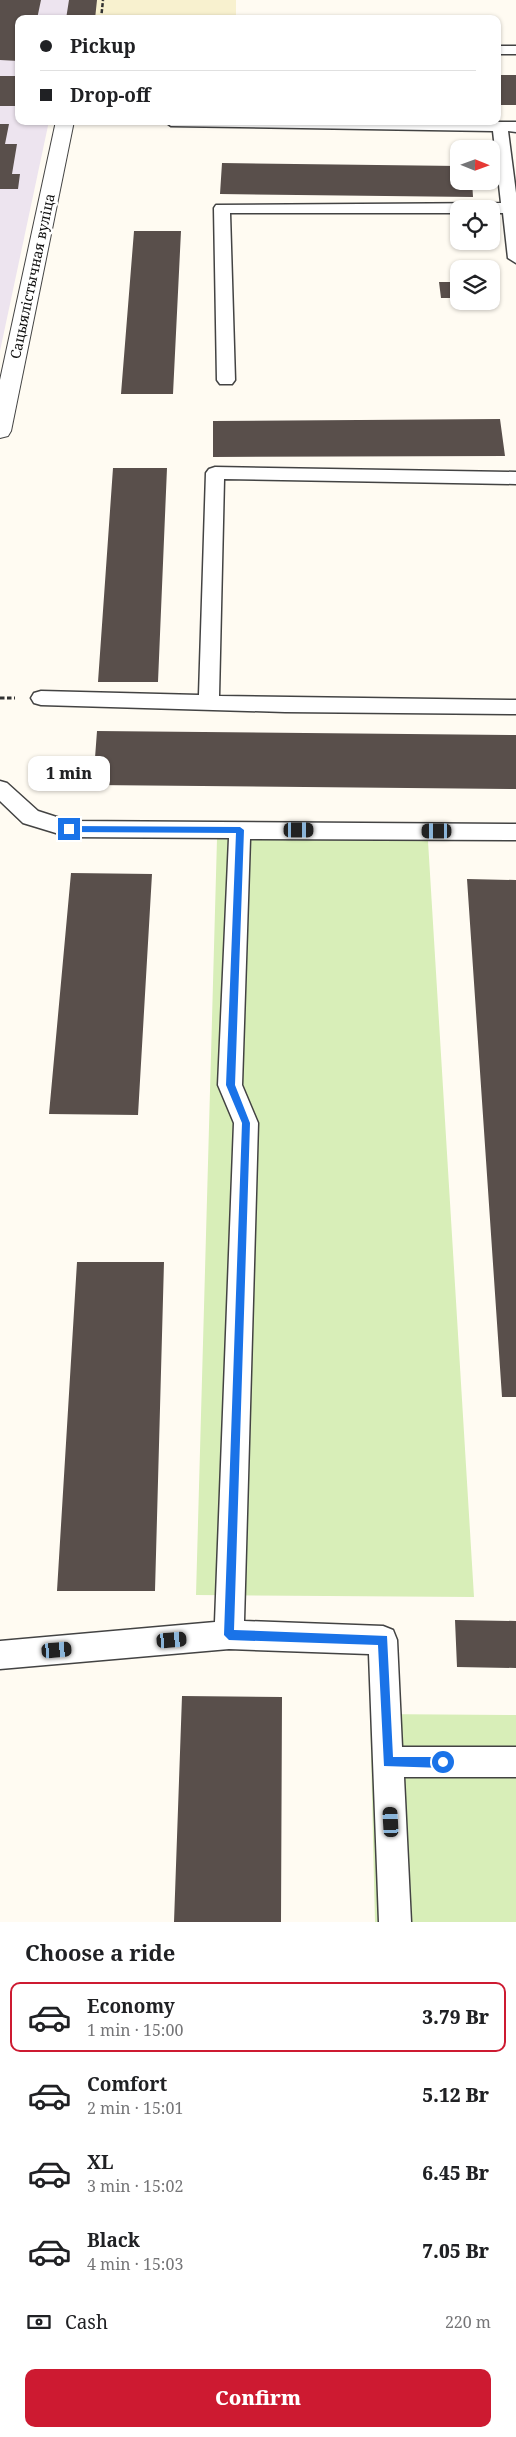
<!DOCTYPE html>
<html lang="en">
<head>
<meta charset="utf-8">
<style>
	:root { --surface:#fff; --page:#f6f6f6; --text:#202124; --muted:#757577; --line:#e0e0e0; --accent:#cd1a31 }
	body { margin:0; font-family:"Noto Serif",serif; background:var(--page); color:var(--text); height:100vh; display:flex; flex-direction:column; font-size:19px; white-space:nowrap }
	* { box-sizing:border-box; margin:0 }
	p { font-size:16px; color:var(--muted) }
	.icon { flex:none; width:28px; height:28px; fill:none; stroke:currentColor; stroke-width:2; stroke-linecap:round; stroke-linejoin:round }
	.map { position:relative; height:1922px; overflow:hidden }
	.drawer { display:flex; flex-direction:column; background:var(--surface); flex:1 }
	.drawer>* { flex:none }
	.top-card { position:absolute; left:15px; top:15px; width:486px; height:110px; border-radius:10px; box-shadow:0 1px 4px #0004; display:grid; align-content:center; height:110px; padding:0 25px; background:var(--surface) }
	.needle { width:32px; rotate:91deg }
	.tools { position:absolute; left:450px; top:140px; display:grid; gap:10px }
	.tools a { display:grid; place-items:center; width:50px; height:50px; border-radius:10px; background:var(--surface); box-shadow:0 1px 4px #0004; font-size:25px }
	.end { position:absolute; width:22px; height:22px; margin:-11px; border:6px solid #1a73e8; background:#fff; box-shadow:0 0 0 2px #fff }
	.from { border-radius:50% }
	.bubble { position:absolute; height:35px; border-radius:10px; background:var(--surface); box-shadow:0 1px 4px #0004; font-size:16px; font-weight:800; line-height:35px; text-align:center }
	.car { position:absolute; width:15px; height:30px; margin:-15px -8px; border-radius:6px; box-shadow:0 0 4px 1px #0007; background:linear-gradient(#222 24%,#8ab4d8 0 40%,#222 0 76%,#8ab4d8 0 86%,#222 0) }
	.top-card b { display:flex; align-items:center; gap:18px; height:48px; font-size:19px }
	.top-card b+b { border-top:1px solid var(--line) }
	.top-card i { width:12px; height:12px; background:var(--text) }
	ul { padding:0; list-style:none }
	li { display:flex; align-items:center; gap:15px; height:70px; margin:0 10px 8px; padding:0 15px; border:2px solid transparent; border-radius:10px }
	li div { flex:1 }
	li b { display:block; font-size:19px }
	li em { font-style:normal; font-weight:800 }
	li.current { border-color:var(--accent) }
	li>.icon { width:45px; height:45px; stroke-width:1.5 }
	h2 { padding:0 25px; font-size:22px; line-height:60px }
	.pay { display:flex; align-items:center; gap:12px; height:55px; padding:0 25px; font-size:19px }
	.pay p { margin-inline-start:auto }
	.action { display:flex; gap:10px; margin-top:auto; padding:10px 25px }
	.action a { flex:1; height:58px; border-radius:10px; background:var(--accent); color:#fff; font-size:20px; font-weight:800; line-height:58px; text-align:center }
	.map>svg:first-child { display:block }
	.industrial { fill:#ede4ef }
	.farmland { fill:#f8f1cf }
	.green { fill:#d8eeb8 }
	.building { fill:#594f4b }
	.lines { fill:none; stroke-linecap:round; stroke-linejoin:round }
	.service-casing { stroke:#434343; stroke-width:3 }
	.minor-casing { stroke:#434343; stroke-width:2 }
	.path-far1 { stroke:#323232; stroke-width:2.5; stroke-dasharray:4 2; stroke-linecap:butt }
	.path { stroke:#323232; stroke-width:3; stroke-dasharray:4.5 2.5; stroke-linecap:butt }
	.service { fill:#fff; fill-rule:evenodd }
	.minor { fill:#fff; fill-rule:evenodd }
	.route { fill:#1a73e8 }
	.labels { text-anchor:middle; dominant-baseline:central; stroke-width:5; stroke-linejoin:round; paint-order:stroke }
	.far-street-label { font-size:14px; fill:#101010; stroke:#fff }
</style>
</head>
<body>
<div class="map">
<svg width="516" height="1922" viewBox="0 0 516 1922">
	<rect width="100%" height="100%" fill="#fffbf2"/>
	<path class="industrial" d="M0,0H110L108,19H19V121H49L0,351Z"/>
	<path class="farmland" d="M76,0H236V19H74Z"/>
	<path class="green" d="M217,839L428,841L474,1597L196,1595Z
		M370,1714L516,1715V1922H375Z"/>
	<path class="building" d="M0,0H41L37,19H19V61L0,60Z
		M69,0H97L95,19H66Z
		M498,75H516V105H498Z
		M0,76H19V106H0Z
		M0,124H9L5,144H17L12,174H20L18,189H0Z
		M222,163L459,166V181H472L473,197L220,194Z
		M134,231H181L173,394H121Z
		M439,282H459V298H441Z
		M500,419L505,456L213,457V421Z
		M113,468H167L158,682H98Z
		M97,731L516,735V789L93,785Z
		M71,873L152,874L138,1115L49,1114Z
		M467,879L516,880V1397H502Z
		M77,1262H164L155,1591H57Z
		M455,1620L516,1621V1668L457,1667Z
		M182,1696L282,1697L281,1922H174Z"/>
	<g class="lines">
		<g class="service-casing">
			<path id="service" d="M498,46H516V54H498Z
				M164,121L516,122V132L508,131L516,193V263L508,258L503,213H491V209H459V213H230L235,380L232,384H220L217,380L214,208L216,205L501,203L493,131L171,126Z
				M215,467L516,472V484L224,479L219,696L516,700V714L285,712L41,705L34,703L31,698L34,693L41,691L199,695L206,473L209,469Z
				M0,781L7,783L38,811L69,821L516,824V840L250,839L242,1085L258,1123L244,1621L383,1626L393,1630L397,1640L402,1747H516V1777H404L411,1922H379L369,1654L229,1649L0,1669V1641L215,1622L234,1123L218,1085L229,838L69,837L23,823L0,801Z"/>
		</g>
		<g class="minor-casing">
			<path id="minor" d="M56,121H74L11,431L8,436L0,438V380Z"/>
		</g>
		<path class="path-far1" d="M101,19L103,0"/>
		<path class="path" d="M0,698H15"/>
		<use href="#service" class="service"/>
		<use href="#minor" class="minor"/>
	</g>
	<path class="route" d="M69,826L240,827L244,830L235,1085L250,1123L234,1630L387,1636L393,1757H443L448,1762L443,1768L384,1766L378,1645L229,1640L224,1635L242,1123L226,1085L236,833L69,832L65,829Z"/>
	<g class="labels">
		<g class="far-street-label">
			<text transform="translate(32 276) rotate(-78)">Сацыялістычная вуліца</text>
		</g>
	</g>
</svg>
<div class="tools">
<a><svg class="needle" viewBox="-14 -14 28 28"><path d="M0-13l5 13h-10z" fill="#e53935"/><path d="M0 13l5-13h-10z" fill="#757577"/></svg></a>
<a><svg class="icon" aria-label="locate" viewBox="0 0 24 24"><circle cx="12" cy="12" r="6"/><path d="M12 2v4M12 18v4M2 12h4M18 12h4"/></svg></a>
<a><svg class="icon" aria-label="layers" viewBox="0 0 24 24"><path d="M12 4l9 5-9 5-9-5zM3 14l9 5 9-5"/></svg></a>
</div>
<i class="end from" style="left:443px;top:1762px"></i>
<i class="end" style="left:69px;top:829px"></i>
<div class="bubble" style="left:28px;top:756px;width:82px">1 min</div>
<i class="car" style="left:299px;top:830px;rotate:90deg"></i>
<i class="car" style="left:437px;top:831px;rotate:270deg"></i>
<i class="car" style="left:172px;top:1640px;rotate:85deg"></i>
<i class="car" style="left:57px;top:1650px;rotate:85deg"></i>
<i class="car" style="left:391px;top:1822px;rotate:357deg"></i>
<div class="top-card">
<b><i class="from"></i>Pickup</b>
<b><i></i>Drop-off</b>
</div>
</div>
<section class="drawer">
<h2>Choose a ride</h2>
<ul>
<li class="current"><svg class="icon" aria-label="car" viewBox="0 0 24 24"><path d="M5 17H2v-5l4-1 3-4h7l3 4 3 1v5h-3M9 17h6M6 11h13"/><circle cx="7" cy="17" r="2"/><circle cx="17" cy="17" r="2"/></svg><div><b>Economy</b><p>1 min · 15:00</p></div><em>3.79 Br</em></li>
<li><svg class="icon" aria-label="car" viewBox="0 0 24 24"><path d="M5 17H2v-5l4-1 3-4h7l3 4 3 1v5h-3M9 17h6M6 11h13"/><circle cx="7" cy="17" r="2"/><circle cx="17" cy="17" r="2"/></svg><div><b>Comfort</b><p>2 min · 15:01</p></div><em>5.12 Br</em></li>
<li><svg class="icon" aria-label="car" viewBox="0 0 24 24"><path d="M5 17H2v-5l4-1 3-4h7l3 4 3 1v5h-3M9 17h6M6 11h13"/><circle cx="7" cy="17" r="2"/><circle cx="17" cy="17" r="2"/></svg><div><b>XL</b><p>3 min · 15:02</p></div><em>6.45 Br</em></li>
<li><svg class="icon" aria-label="car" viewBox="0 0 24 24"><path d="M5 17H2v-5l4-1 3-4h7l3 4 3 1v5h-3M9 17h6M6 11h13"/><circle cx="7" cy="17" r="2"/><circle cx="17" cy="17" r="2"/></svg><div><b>Black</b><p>4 min · 15:03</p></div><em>7.05 Br</em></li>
</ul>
<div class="pay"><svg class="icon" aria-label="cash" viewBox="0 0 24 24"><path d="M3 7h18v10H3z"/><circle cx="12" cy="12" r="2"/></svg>Cash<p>220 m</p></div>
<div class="action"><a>Confirm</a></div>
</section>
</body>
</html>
